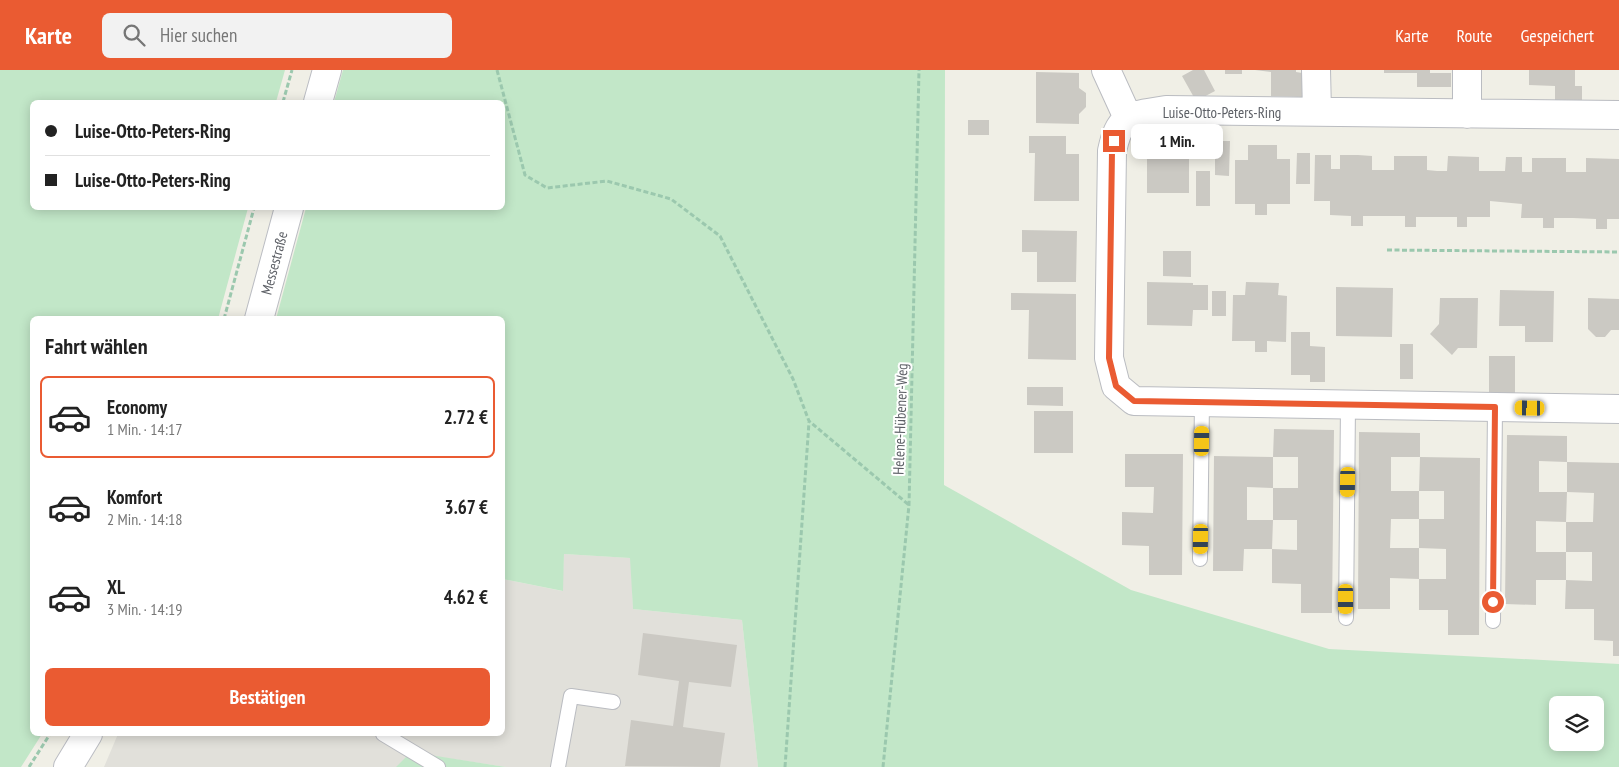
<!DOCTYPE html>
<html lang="de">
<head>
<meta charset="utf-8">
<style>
	:root { --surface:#fff; --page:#f2f2f2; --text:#222; --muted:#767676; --line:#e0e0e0; --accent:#ea5b32 }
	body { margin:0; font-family:"PT Sans Narrow",sans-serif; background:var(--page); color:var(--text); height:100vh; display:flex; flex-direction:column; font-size:19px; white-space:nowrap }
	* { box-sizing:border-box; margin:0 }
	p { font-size:16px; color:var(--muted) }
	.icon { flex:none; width:28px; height:28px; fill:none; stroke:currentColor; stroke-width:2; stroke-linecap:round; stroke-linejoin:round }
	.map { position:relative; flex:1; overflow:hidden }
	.sheet { position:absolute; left:30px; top:246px; width:475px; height:420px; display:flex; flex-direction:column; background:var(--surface); border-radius:8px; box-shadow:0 2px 12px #0003 }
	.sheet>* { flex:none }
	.hud { position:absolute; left:30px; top:30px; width:475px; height:110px; border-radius:8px; box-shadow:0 2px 12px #0003; display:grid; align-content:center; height:110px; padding:0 15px; background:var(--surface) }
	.controls { position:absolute; left:1549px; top:626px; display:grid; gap:10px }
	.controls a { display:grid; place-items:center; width:55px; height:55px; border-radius:8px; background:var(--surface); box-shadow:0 2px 12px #0003; font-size:25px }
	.end { position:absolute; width:22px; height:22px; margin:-11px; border:6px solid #ea5b32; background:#fff; box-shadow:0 0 0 2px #fff }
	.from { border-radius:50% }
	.bubble { position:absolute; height:35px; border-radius:8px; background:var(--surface); box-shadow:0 2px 12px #0003; font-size:16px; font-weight:800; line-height:35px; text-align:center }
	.car { position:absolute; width:15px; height:30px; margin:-15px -8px; border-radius:6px; box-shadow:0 0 4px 1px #0007; background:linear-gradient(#f5c518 24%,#345 0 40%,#f5c518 0 76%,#345 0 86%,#f5c518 0) }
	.hud b { display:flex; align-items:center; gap:18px; height:48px; font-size:19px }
	.hud b+b { border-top:1px solid var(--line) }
	.hud i { width:12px; height:12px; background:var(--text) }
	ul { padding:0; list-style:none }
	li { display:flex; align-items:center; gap:15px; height:82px; margin:0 10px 8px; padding:0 5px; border:2px solid transparent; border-radius:8px }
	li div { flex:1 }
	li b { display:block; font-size:19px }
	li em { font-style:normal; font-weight:800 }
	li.active { border-color:var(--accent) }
	li>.icon { width:45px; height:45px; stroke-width:1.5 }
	h2 { padding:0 15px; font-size:22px; line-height:60px }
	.action { display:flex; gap:10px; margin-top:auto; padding:10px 15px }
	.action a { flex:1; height:58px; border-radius:8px; background:var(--accent); color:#fff; font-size:20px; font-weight:800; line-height:58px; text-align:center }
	header { display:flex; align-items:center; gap:30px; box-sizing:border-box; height:70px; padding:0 25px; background:var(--accent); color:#fff }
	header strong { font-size:24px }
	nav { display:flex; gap:28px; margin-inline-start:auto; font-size:18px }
	.search { width:350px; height:45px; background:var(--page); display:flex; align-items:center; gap:12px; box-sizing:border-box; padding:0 18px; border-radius:8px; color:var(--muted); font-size:19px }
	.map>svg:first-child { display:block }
	.industrial { fill:#e1e0da }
	.green { fill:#c2e7c8; fill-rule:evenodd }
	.building { fill:#cbc9c3; fill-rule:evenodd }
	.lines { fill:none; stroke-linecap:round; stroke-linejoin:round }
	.service-casing { stroke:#babcc1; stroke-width:16 }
	.minor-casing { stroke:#babcc1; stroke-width:30 }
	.secondary-casing { stroke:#bbbdc3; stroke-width:30 }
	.path { stroke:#9bc8ae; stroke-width:3; stroke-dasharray:5 2.5; stroke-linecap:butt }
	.service { stroke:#fff; stroke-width:14 }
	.minor { stroke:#fff; stroke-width:28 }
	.secondary { stroke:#fff; stroke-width:28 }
	.route { stroke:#ea5b32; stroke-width:6 }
	.labels { text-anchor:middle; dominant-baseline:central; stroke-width:4; stroke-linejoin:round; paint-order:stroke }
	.street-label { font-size:15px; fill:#5d6066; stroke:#fff }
</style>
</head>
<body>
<header>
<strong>Karte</strong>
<div class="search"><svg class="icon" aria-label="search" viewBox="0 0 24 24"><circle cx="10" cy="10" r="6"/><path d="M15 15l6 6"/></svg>Hier suchen</div>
<nav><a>Karte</a><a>Route</a><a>Gespeichert</a></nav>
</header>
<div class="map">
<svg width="1619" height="697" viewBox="0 0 1619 697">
	<rect width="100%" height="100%" fill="#f0efe6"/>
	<path class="industrial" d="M564,484L631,488L633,539L742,550L758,697H506L413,683L429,697H104L118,664H502L503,509L562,521Z"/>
	<path class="green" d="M0,0H285L276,32H32V138H248L218,249H32V664H42L21,697H0Z
		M343,0H945L944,415L1131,520L1329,579L1619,594V697H758L742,550L633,539L630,488L564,484L563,521L503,509L502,249H276L306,138H502V32H334ZM1558,635H1595V672H1558Z
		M411,682L506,697H396Z"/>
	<path class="building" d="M1193,0H1204L1215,21L1196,31L1182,6Z
		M1225,0H1242V4H1225Z
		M1255,0H1296V2L1302,3V27L1271,26V2Z
		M1384,0H1430V3H1451V17H1417V3H1384Z
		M1529,0H1575V16H1582V35H1555V16L1529,15Z
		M1036,2L1079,3V18L1086,23V37L1079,44V54L1036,53Z
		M968,50H989V65H968Z
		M1029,66H1066V84H1079V131H1034L1035,83H1029Z
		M1215,71H1230L1229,106L1215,105Z
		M1248,75H1277V89H1290V134H1267V145H1255V134H1235V90H1248Z
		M1147,83L1189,84V123H1147Z
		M1297,83H1310V114H1296Z
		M1315,85H1331V99H1340V85H1358L1372,86V100H1394V86H1427V100L1437,101H1447L1448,86L1479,87V101H1505L1506,87H1522V102H1532V88H1566V102H1586V88L1619,89V149H1607V159H1596V149L1573,148H1554V158H1543V148H1521L1522,134L1490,131V147H1467V157H1457V147H1416V157H1405V146H1363V156H1351V146L1330,145V131H1314Z
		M1196,101H1210V136H1196Z
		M1022,160L1077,161L1076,212H1037V182H1022Z
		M1163,181H1191V207L1163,206Z
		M1147,212L1193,213V215H1208V240H1193L1192,256L1147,255Z
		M1246,212L1279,213L1278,225L1287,226L1286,272L1267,271V282H1255V271H1232L1233,225H1245Z
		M1336,217L1393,218L1392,267L1336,266Z
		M1500,220L1554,221L1553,272H1525V256H1499Z
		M1212,221H1226V246H1212Z
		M1011,223L1076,224V290L1028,289L1029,240H1011Z
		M1440,228H1478L1477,278H1458L1452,285L1430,264L1439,254Z
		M1588,228L1619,229V260H1611L1605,267H1596L1588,259Z
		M1291,262H1310V276L1325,277V312H1310V305H1291Z
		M1400,274H1413V309H1400Z
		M1489,286H1515V323H1489Z
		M1027,317H1063V336L1027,335Z
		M1034,341H1073V383H1034Z
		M1274,359L1334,360L1332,543H1301V514L1272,513V479H1244L1243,501H1213L1214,386L1273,387ZM1273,387H1298V418H1273ZM1247,417L1273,418V450H1247ZM1273,450H1297V480L1272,479Z
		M1359,362L1420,363V387L1480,388L1479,565H1448V540H1419V509H1446V479L1419,478V449H1391L1390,478H1419V509L1390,508V539H1358ZM1391,387H1420L1419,421H1391ZM1419,421H1444V449H1419Z
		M1507,365L1567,366V392L1619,393V586H1613V571L1594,570V539H1565L1566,510L1592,511V482H1566V452L1536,451V482H1566V510H1536V535L1505,534ZM1539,391L1567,392V422L1594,423L1593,452H1566L1567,422H1539Z
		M1125,384H1183L1182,505H1149V476L1122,475V442L1153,443L1154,417H1125Z
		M643,563L737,575L731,617L689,612L683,657L725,663L720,697L625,696L631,650L673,656L679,611L638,605Z"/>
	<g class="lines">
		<g class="service-casing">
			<path id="service" d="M1200,489L1202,332
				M1346,548L1348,334
				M1493,551L1495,337
				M383,664L438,697
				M558,697L571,626L613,632"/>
		</g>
		<g class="minor-casing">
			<path id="minor" d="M1106,0L1128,48
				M1316,0L1317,41
				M1467,44V0
				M1619,45L1166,40C1131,46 1120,43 1112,81L1109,288L1116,316L1134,331L1619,339"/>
		</g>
		<g class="secondary-casing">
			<path id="secondary" d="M318,32L327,0
				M259,249L289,138
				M68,697L88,664"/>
		</g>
		<path class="path" d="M497,0L525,105L547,118L607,111L671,129L720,166L793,309L809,351L909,435
			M283,32L292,0
			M1387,180L1619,182
			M224,249L254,138
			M29,697L50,664
			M785,697L809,352
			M883,697L909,435L919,0"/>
		<use href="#service" class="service"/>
		<use href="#minor" class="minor"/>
		<use href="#secondary" class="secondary"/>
	</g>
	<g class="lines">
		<path class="route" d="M1114,71L1112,81L1109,288L1116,316L1134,331L1495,337L1493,532"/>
	</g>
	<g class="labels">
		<g class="street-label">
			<text x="1222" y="42">Luise-Otto-Peters-Ring</text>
			<text transform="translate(274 193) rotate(-75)">Messestraße</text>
			<text transform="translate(900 349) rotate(-88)">Helene-Hübener-Weg</text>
		</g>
	</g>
</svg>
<div class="controls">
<a><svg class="icon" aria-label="layers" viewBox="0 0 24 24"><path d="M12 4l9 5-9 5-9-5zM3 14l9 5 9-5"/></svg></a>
</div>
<i class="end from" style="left:1493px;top:532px"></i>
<i class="end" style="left:1114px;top:71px"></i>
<div class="bubble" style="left:1131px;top:54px;width:92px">1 Min.</div>
<i class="car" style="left:1530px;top:338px;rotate:271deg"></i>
<i class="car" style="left:1202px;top:371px;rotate:1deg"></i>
<i class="car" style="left:1348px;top:412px;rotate:181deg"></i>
<i class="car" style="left:1201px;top:469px;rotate:181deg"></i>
<i class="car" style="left:1346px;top:529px;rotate:180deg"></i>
<div class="hud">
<b><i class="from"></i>Luise-Otto-Peters-Ring</b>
<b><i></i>Luise-Otto-Peters-Ring</b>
</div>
<section class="sheet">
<h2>Fahrt wählen</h2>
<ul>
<li class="active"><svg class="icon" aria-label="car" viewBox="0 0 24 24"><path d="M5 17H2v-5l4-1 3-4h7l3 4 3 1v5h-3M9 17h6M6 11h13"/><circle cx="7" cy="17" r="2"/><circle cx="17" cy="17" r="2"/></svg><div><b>Economy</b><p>1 Min. · 14:17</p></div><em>2.72 €</em></li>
<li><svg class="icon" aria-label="car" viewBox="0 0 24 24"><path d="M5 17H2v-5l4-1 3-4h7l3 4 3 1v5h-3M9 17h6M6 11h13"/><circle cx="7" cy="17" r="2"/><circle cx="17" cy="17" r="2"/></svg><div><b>Komfort</b><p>2 Min. · 14:18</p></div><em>3.67 €</em></li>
<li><svg class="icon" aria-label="car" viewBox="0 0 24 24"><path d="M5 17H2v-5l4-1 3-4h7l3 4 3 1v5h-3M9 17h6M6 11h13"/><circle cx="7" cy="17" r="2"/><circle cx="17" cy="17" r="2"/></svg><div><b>XL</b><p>3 Min. · 14:19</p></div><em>4.62 €</em></li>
</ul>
<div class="action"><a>Bestätigen</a></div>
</section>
</div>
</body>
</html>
